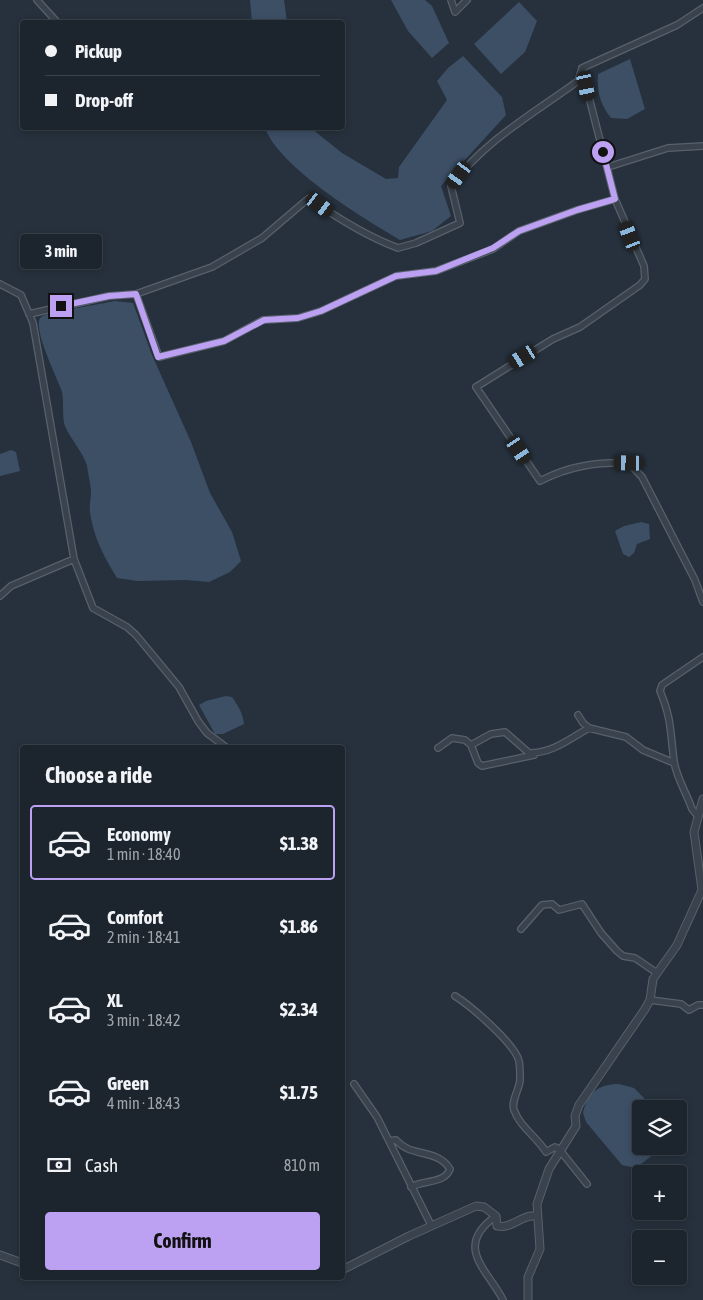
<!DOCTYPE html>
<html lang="en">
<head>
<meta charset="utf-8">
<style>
	:root { --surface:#1c252e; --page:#252d36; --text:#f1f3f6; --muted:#a0a5aa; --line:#3a424a; --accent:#bca0f2 }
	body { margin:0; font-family:"Asap Condensed",sans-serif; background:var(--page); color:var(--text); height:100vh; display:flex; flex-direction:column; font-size:19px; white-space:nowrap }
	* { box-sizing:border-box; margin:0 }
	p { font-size:16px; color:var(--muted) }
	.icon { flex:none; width:28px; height:28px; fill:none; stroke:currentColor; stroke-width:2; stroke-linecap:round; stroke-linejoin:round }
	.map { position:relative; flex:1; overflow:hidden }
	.panel { position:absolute; left:20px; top:745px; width:325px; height:535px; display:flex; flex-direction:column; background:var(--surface); border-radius:5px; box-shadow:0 2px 8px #0003,0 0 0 1px var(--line) }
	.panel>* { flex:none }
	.hud { position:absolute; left:20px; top:20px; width:325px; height:110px; border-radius:5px; box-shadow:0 2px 8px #0003,0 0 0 1px var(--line); display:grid; align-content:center; height:110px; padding:0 25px; background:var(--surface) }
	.controls { position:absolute; left:632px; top:1100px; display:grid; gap:10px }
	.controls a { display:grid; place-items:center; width:55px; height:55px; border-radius:5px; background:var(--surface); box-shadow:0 2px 8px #0003,0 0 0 1px var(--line); font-size:25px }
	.end { position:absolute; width:22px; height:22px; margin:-11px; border:6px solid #bca0f2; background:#111; box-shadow:0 0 0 2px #111 }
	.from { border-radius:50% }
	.bubble { position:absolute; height:35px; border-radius:5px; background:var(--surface); box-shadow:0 2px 8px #0003,0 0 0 1px var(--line); font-size:16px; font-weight:700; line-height:35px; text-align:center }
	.car { position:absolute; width:15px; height:30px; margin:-15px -8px; border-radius:6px; box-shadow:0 0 4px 1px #0007; background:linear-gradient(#222 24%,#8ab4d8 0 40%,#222 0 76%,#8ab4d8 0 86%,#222 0) }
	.hud b { display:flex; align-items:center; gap:18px; height:48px; font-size:19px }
	.hud b+b { border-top:1px solid var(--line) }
	.hud i { width:12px; height:12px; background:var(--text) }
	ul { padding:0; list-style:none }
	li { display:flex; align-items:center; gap:15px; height:75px; margin:0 10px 8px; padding:0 15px; border:2px solid transparent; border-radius:5px }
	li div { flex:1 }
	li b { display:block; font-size:19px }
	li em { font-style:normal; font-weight:700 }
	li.selected { border-color:var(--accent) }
	li>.icon { width:45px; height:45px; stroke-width:1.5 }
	h2 { padding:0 25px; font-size:22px; line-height:60px }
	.pay { display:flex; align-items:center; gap:12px; height:55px; padding:0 25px; font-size:19px }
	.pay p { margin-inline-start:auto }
	.button { display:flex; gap:10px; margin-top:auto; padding:10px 25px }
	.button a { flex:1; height:58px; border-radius:5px; background:var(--accent); color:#111; font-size:20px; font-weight:700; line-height:58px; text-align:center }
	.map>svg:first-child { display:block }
	.water { fill:#3d4f65 }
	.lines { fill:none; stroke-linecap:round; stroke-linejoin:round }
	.minor-casing { stroke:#58616b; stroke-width:8 }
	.tertiary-casing { stroke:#58616b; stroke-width:9 }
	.minor { stroke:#3a434d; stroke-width:5.5 }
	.tertiary { stroke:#3a434d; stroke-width:7 }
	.route { stroke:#bca0f2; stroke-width:6 }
</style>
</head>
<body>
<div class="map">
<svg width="703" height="1300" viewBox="0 0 703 1300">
	<rect width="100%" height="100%" fill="#26313d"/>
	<path class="water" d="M250,0H284L287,22H252Z
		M391,0H425L432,6L449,43L432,58L408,31Z
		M519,2L537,21L525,52L501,74L474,44Z
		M463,56L502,97L506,115L441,186L451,216L432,231L400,240C363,218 280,168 265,128H311L342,153L386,179L398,178L399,167L447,100L437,81L448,68Z
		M630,59L645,109L627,119L611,118C600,104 597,92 598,74Z
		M115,301L133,303L152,355L191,442L210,493L232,532L241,561L230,572L209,582L186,580L137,581L117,578C104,557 93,536 90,512C89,505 91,499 91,493C91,484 88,475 87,466C83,452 71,440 65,426C62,419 64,402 62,392C58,379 31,327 41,317C47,312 102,304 115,301Z
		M11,450L16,452L20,471L0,476V454Z
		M641,522L649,524L650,539L637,544L634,553L629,557L623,554L615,531L624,526Z
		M226,696L232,697C238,706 243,713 244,724L223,734H215L199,705L206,701Z
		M619,1084L634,1088L644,1098V1106L647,1109H641V1146H664L636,1168L622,1165L586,1122L583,1113C588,1092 599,1084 619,1084Z"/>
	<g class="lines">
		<g class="minor-casing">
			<path id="minor" d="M37,0L57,22
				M451,0L455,12L467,0
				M582,68L578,81C533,114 485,140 451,186L460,223L416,243L398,248C366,236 337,218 309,198L262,238L212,267L136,294L159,357L224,341L263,320L298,318L321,311L396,276L436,271L493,249L519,231L577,210L615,199
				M582,68L677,25L703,8
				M582,70L615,199L644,266L645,279L640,285L580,327L553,339L476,387L540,481C569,466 596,462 629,463L642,477L695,580L703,602
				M608,167L668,148L703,146
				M0,284L21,295L33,323L74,559L93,608L127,627L136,635L179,687L198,721L207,733L227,748
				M29,314L109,296L136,294
				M0,596L11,586L74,559
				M578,715L583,723L589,728
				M471,745L478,763L482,766L534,755
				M438,748L452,738L465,740L471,745L491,734L505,732L529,753C553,753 569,739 589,728L626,737L643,750L674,763
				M697,815L692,809C687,794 676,777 674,761C670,731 672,720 660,691L662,685L703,657
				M521,929L542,905L552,904L559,910L582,904L601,933L617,951L623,956L635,958L657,973
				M455,996C471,1006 515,1044 519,1061C520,1066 520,1075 520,1080C519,1090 511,1101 514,1110C520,1127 536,1136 546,1152L555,1147L559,1149L587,1184
				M650,1000L681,1004L689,1010L698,1005H703
				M354,1084L377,1117L431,1225
				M389,1141L396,1140C411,1158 437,1148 450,1169C445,1184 422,1180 411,1187
				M496,1216C452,1247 489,1271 503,1300"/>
		</g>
		<g class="tertiary-casing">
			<path id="tertiary" d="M0,1255L22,1263
				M342,1270L409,1236L476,1206L484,1207L496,1216L497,1226C513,1229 521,1214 537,1216
				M528,1300V1277L540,1249L537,1204L549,1169L576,1126L575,1116L579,1105L645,1009L650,1000L653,979L677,945L702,890L694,832L703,799"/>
		</g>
		<use href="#minor" class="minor"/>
		<use href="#tertiary" class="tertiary"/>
	</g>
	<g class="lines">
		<path class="route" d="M61,306L109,296L136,294L158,357L224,341L264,320L298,318L321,311L396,276L436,271L493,248L519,231L577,210L615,199L603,152"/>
	</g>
</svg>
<div class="controls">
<a><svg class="icon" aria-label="layers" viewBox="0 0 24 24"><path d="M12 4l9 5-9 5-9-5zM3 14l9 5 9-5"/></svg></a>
<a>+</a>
<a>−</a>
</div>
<i class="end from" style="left:603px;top:152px"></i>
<i class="end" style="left:61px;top:306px"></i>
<div class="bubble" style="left:20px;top:234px;width:82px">3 min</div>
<i class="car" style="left:586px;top:86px;rotate:168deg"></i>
<i class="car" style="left:459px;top:175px;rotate:216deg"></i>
<i class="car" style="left:320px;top:205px;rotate:127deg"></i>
<i class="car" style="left:630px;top:236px;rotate:339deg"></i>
<i class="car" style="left:523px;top:357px;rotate:239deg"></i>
<i class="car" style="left:519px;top:450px;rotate:146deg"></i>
<i class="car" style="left:629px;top:463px;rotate:271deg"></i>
<div class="hud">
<b><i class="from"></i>Pickup</b>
<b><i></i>Drop-off</b>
</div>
<section class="panel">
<h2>Choose a ride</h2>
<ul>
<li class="selected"><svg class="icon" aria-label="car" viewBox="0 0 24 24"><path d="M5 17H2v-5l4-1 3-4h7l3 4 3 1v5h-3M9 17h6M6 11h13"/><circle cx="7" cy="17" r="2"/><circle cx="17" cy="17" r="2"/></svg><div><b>Economy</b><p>1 min · 18:40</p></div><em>$1.38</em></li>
<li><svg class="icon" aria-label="car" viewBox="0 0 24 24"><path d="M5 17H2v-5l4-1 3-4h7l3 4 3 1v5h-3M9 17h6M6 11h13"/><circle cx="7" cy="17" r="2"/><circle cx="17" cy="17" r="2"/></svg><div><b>Comfort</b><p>2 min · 18:41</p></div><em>$1.86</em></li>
<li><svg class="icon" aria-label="car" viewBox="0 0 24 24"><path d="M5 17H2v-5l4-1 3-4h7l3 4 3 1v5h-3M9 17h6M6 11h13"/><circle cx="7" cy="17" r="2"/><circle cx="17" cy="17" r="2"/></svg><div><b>XL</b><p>3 min · 18:42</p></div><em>$2.34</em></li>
<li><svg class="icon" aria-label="car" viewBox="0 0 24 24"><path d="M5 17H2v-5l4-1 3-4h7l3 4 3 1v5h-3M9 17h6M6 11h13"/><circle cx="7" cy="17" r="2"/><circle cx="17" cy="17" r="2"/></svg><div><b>Green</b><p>4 min · 18:43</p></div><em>$1.75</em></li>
</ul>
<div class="pay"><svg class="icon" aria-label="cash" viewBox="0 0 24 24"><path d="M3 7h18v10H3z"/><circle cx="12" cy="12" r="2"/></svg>Cash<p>810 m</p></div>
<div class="button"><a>Confirm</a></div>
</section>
</div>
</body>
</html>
